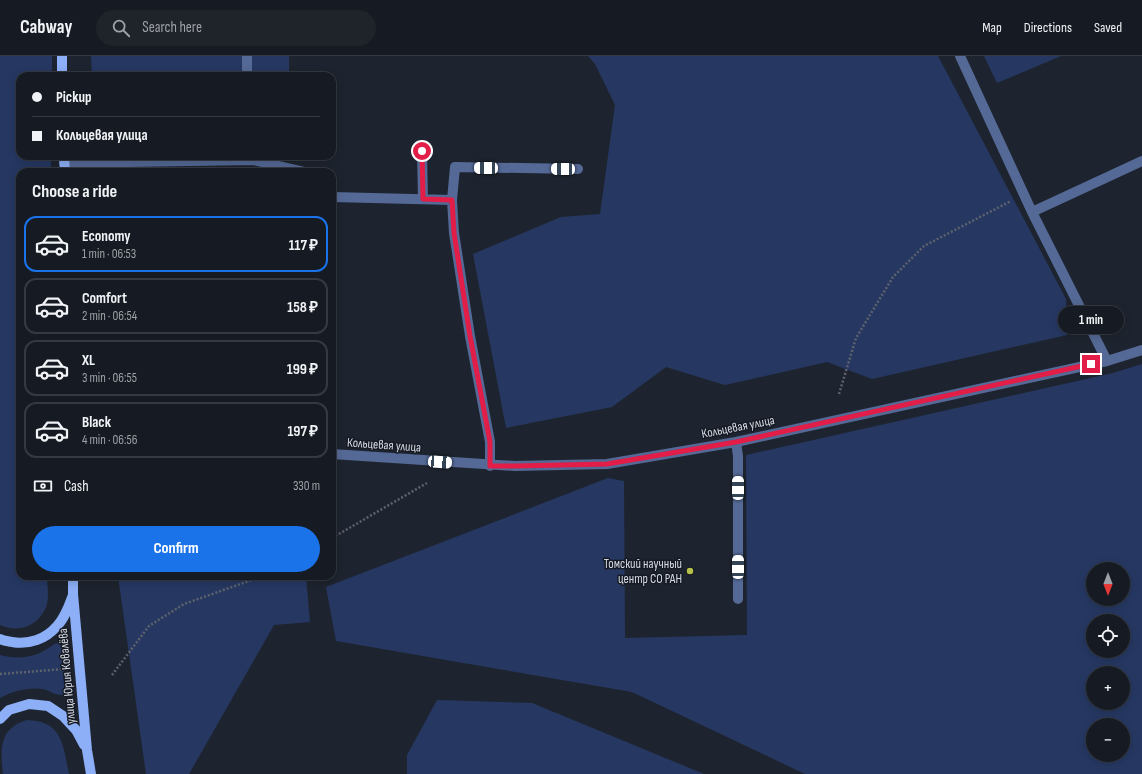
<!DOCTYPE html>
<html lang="en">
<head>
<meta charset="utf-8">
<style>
	:root { --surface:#161b23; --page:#1f242b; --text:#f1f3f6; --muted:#9ea1a6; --line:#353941; --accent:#1a73e8 }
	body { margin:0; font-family:"Sofia Sans Condensed",sans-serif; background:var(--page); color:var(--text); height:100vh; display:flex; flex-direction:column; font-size:15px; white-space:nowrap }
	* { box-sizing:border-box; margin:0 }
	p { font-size:13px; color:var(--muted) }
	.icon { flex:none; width:22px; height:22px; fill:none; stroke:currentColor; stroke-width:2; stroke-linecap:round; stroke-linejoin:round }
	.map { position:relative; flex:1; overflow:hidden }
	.side { position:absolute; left:16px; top:112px; width:320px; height:412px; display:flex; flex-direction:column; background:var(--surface); border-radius:12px; box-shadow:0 2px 10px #0003,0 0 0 1px var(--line) }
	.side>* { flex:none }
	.top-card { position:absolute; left:16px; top:16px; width:320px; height:88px; border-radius:12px; box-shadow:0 2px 10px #0003,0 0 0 1px var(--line); display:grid; align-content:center; height:88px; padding:0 16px; background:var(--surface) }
	.needle { width:26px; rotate:180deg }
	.controls { position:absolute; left:1086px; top:506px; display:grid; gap:8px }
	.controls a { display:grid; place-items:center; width:44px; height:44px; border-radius:50%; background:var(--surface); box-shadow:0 2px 10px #0003,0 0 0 1px var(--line); font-size:20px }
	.end { position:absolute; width:18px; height:18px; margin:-9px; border:5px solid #e11d48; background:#fff; box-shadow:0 0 0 2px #fff }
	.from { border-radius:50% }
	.bubble { position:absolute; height:28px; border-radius:14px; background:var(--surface); box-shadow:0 2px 10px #0003,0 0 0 1px var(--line); font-size:13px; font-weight:700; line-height:28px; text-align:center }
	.car { position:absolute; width:12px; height:24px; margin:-12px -6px; border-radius:5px; box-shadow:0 0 3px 1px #0007; background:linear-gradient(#fff 24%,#345 0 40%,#fff 0 76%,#345 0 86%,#fff 0) }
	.top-card b { display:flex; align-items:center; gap:14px; height:38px; font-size:15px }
	.top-card b+b { border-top:1px solid var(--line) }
	.top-card i { width:10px; height:10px; background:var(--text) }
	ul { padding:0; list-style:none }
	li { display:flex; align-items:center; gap:12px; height:56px; margin:0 8px 6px; padding:0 8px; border:2px solid var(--line); border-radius:12px }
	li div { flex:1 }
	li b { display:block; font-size:15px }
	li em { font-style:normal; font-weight:700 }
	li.selected { border-color:var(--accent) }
	li>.icon { width:36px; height:36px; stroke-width:1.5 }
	h2 { padding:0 16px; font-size:18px; line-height:48px }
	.pay { display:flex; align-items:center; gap:10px; height:44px; padding:0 16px; font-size:15px }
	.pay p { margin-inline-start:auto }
	.button { display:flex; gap:8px; margin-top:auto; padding:8px 16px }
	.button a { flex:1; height:46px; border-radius:24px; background:var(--accent); color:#fff; font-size:16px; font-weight:700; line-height:46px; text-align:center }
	header { display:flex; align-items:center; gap:24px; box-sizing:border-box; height:56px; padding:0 20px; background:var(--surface); border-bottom:1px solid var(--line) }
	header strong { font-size:19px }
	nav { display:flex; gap:22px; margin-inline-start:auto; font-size:14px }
	.search { width:280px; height:36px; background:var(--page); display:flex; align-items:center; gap:10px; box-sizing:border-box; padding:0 14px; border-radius:22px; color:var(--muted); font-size:15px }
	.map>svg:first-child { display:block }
	.green { fill:#263862; fill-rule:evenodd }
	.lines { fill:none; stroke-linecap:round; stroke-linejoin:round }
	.path { stroke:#5d626c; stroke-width:2.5; stroke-dasharray:2 2; stroke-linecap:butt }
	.minor { stroke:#546995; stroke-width:10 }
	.major { stroke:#8daff7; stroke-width:10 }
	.route { stroke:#e11d48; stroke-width:5 }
	.poi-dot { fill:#b6c149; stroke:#151a25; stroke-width:1.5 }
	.labels { text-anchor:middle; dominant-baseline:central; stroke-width:3; stroke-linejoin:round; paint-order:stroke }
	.street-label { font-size:13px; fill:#d5d9e1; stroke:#151a25 }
	.poi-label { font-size:13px; fill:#d5d9e1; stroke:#151a25; text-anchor:end }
</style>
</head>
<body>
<header>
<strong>Cabway</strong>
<div class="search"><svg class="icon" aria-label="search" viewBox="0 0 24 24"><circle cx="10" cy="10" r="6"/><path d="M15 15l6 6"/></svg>Search here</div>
<nav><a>Map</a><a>Directions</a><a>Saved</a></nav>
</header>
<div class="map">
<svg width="1142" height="718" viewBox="0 0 1142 718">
	<rect width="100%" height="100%" fill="#1e242f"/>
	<path class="green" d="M0,0H52V20H20V100H51V116H20V520H47C47,529 49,539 47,548C41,569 19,578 0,569Z
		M91,0H289V20H92Z
		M588,0H938L1066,243L1067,279L872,323L827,306L725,329L666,311L612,351L506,372L473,198L561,161L600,158L615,49L595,8Z
		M984,0H1061L997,27Z
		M1142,308V718H805L632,636L336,585L326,531L608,422L624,425L625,582L747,579L746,399L1113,317ZM1093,513H1123V543H1093ZM1093,565H1123V595H1093ZM1093,617H1123V647H1093ZM1093,669H1123V699H1093Z
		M118,520H306L310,566L274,569L189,718H146Z
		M56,587L60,588L62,590L66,636L65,638C58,641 50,635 43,633C28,631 13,635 0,642V599C13,603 28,602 40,597C46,594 51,590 56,587Z
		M437,644L532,647L704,718H407V699Z
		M27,664C63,665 63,690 69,718H3C0,691 0,672 27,664Z"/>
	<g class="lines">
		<path class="path" d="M839,338L856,282L893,221L924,190L1011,145
			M332,482L427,427
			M0,618L65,613
			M112,619L149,570L184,548L263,520"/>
		<path class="minor" d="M247,0V20
			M960,0L1032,156L1107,305
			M422,95L423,143
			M64,107L253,104L305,116
			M332,141L452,144
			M1032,156L1142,105
			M736,386L738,400V543
			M332,398L515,410L607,408L736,386L1107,305L1142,294
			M490,410V386L470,280L454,177L452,144L455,111L578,113"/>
		<path class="major" d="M62,0V20
			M64,100L65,116
			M73,520V538L87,694L91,718
			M0,583C4,585 8,585 12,586C29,589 46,583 57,570C65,562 69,550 73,539
			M0,663L9,654L29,648L48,650L63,660L76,674L84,689"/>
	</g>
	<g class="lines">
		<path class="route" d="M422,95L423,143L452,144L454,177L470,280L490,386V410H515L607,408L736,386L1091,308"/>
	</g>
	<circle class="poi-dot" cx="690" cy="515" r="4"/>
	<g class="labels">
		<g class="street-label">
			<text transform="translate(738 371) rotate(-11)">Кольцевая улица</text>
			<text transform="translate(384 389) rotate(4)">Кольцевая улица</text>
			<text transform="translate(67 620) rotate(-95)">улица Юрия Ковалёва</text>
		</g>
		<g class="poi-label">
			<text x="682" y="508">Томский научный<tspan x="682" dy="15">центр СО РАН</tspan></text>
		</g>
	</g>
</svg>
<div class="controls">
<a><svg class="needle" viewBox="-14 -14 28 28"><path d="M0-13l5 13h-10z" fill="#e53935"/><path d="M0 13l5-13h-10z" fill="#9ea1a6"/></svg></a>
<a><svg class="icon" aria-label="locate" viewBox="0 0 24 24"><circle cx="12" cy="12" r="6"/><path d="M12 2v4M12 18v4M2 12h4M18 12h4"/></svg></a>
<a>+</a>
<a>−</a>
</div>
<i class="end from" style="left:422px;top:95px"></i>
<i class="end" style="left:1091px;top:308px"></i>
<div class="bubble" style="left:1058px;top:250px;width:66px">1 min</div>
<i class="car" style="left:486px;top:112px;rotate:271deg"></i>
<i class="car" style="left:563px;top:113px;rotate:271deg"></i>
<i class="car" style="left:440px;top:406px;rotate:94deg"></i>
<i class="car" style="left:738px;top:432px;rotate:0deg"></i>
<i class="car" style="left:738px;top:511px;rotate:0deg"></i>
<div class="top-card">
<b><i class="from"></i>Pickup</b>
<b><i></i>Кольцевая улица</b>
</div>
<section class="side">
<h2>Choose a ride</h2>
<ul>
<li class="selected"><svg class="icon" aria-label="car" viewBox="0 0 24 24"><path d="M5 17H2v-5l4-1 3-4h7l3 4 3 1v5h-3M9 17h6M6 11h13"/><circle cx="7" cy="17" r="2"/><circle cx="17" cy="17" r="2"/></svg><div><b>Economy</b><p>1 min · 06:53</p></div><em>117 ₽</em></li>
<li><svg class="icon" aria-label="car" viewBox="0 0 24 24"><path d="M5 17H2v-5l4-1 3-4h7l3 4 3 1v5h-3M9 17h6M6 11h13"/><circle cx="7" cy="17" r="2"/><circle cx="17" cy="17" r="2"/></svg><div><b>Comfort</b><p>2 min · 06:54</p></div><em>158 ₽</em></li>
<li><svg class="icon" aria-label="car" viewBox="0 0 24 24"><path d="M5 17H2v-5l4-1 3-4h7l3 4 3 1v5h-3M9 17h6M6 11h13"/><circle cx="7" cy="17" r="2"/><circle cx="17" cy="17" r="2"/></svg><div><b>XL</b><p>3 min · 06:55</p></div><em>199 ₽</em></li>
<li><svg class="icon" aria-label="car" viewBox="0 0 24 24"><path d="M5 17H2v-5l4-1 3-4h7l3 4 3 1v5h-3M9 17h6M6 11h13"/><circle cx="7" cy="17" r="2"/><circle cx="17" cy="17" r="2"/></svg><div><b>Black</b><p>4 min · 06:56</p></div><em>197 ₽</em></li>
</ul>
<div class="pay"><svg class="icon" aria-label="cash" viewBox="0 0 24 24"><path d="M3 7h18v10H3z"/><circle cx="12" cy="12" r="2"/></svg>Cash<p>330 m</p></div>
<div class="button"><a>Confirm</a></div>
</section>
</div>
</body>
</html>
